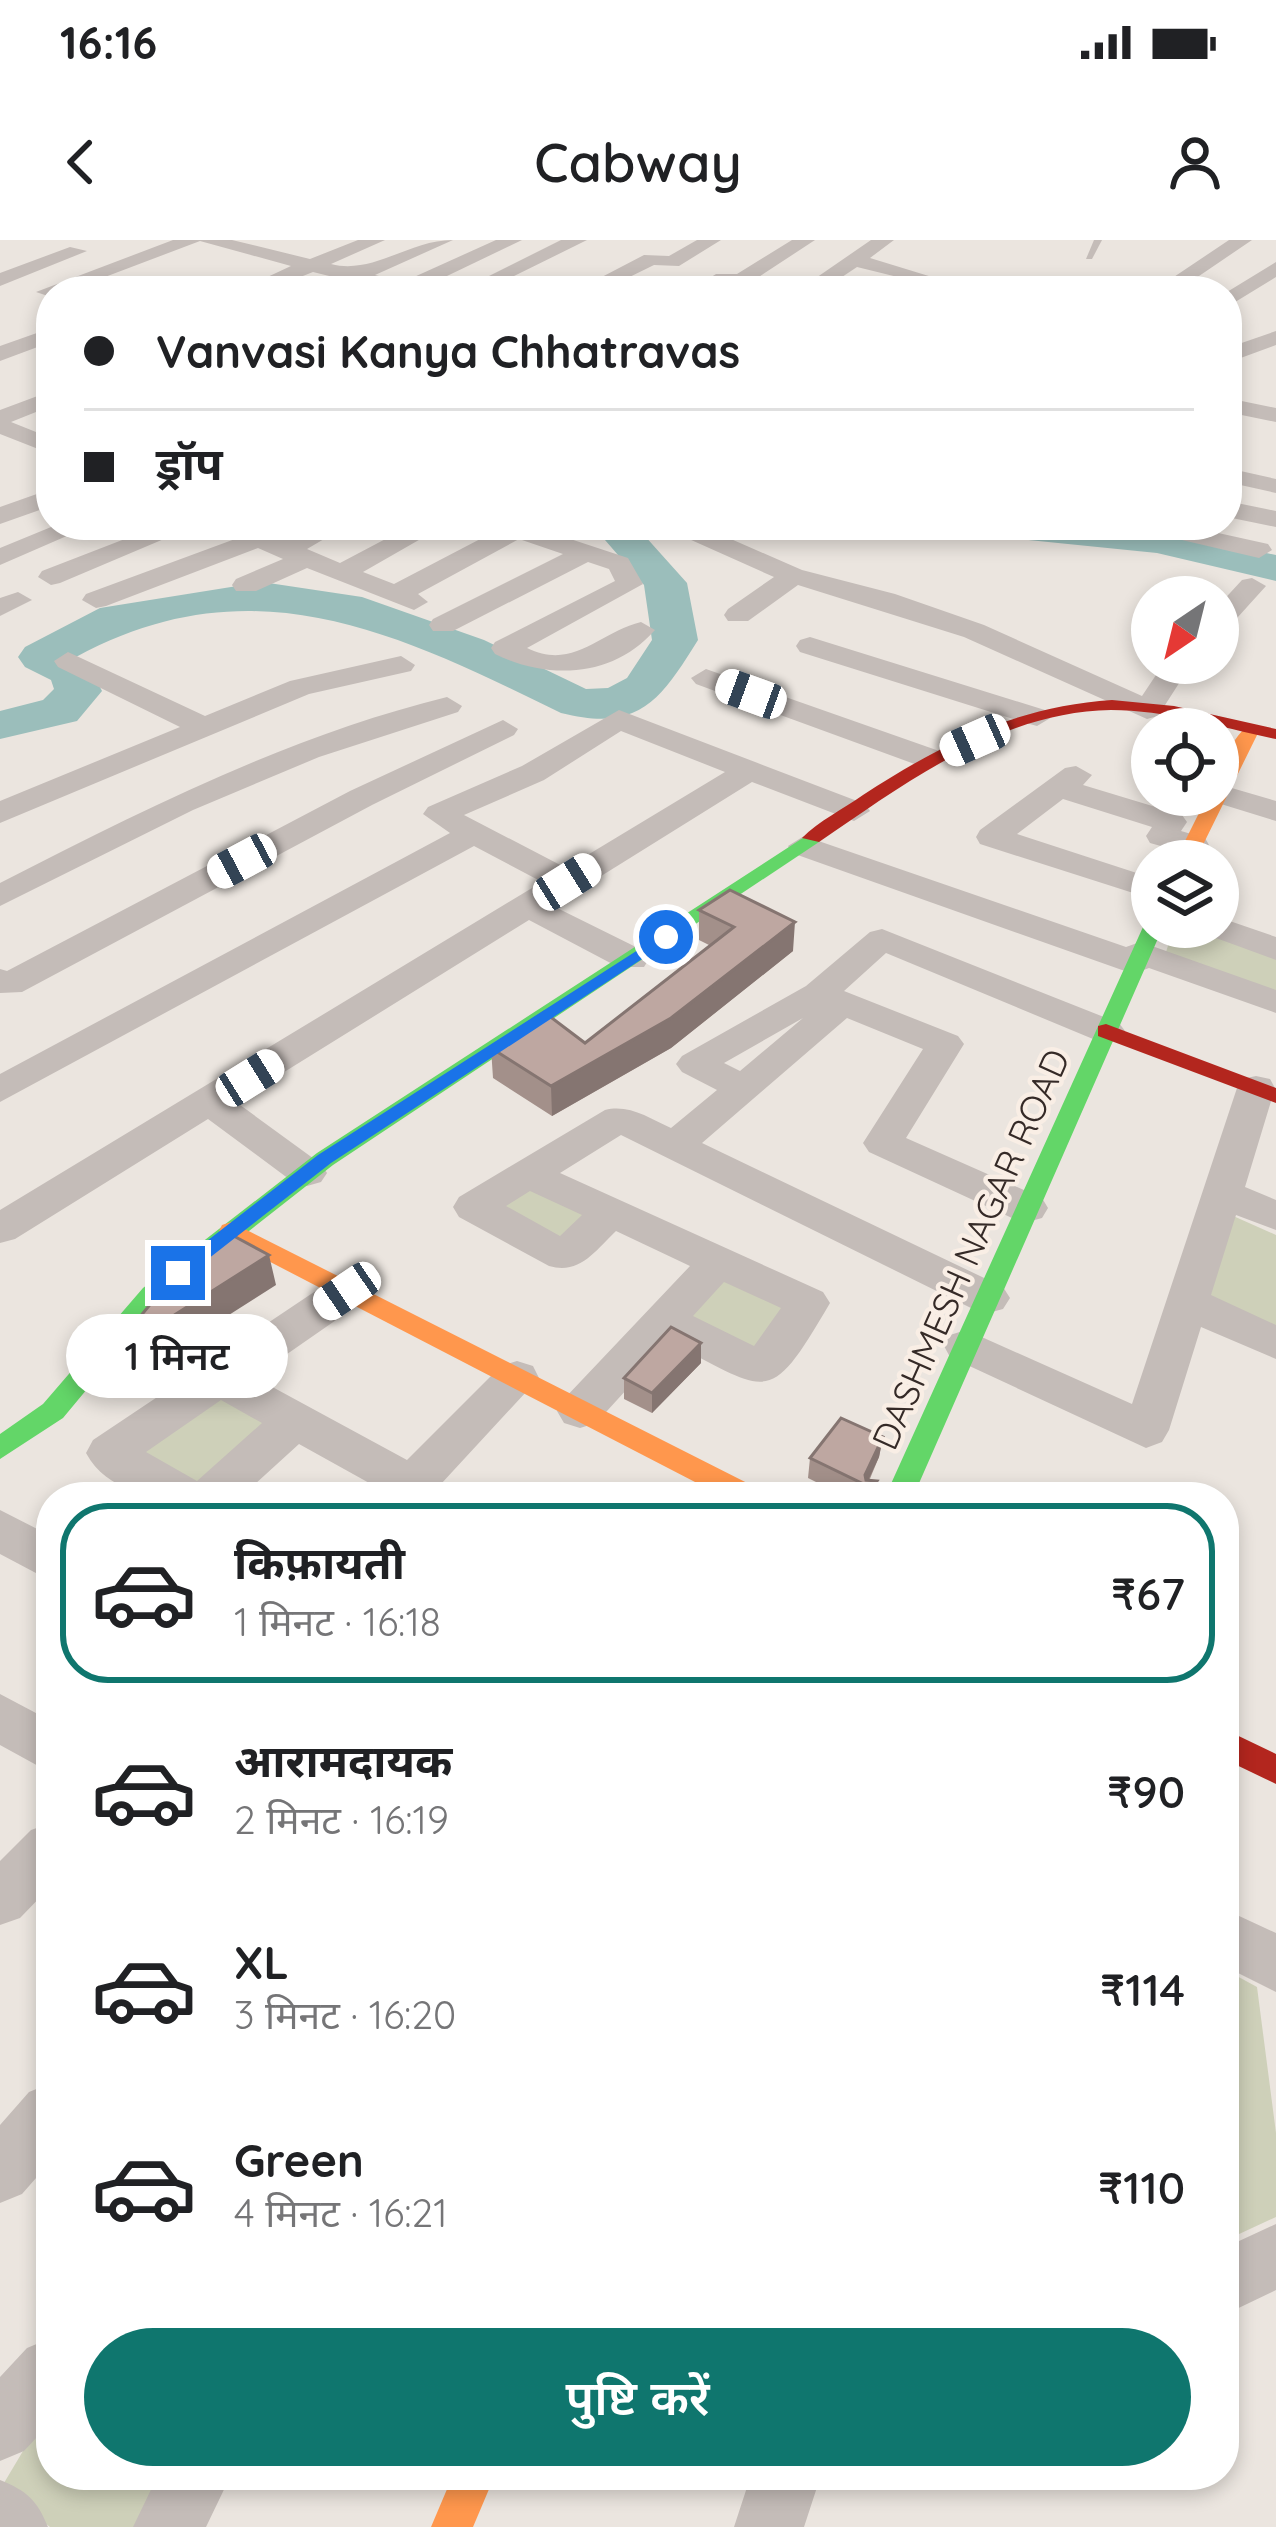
<!DOCTYPE html>
<html lang="hi">
<head>
<meta charset="utf-8">
<style>
	:root { --surface:#fff; --page:#f6f6f6; --text:#202124; --muted:#757577; --line:#e0e0e0; --accent:#0f766e }
	body { margin:0; font-family:Quicksand,"Noto Sans Devanagari",sans-serif; background:var(--page); color:var(--text); height:100vh; display:flex; flex-direction:column; font-size:45px; white-space:nowrap }
	* { box-sizing:border-box; margin:0 }
	p { font-size:39px; color:var(--muted) }
	.icon { flex:none; width:66px; height:66px; fill:none; stroke:currentColor; stroke-width:2; stroke-linecap:round; stroke-linejoin:round }
	.map { position:relative; flex:1; overflow:hidden }
	.panel { position:absolute; left:36px; top:1242px; width:1203px; height:1008px; display:flex; flex-direction:column; background:var(--surface); border-radius:48px; box-shadow:0 6px 18px #0003 }
	.panel>* { flex:none }
	.top-card { position:absolute; left:36px; top:36px; width:1206px; height:264px; border-radius:48px; box-shadow:0 6px 18px #0003; display:grid; align-content:center; height:264px; padding:0 48px; background:var(--surface) }
	.needle { width:78px; rotate:215deg }
	.tools { position:absolute; left:1131px; top:336px; display:grid; gap:24px }
	.tools a { display:grid; place-items:center; width:108px; height:108px; border-radius:50%; background:var(--surface); box-shadow:0 6px 18px #0003; font-size:60px }
	.end { position:absolute; width:54px; height:54px; margin:-27px; border:15px solid #1a73e8; background:#fff; box-shadow:0 0 0 6px #fff }
	.from { border-radius:50% }
	.bubble { position:absolute; height:84px; border-radius:42px; background:var(--surface); box-shadow:0 6px 18px #0003; font-size:39px; font-weight:600; line-height:84px; text-align:center }
	.car { position:absolute; width:36px; height:72px; margin:-36px -18px; border-radius:15px; box-shadow:0 0 9px 3px #0007; background:linear-gradient(#fff 24%,#345 0 40%,#fff 0 76%,#345 0 86%,#fff 0) }
	.top-card b { display:flex; align-items:center; gap:42px; height:114px; font-size:45px }
	.top-card b+b { border-top:3px solid var(--line) }
	.top-card i { width:30px; height:30px; background:var(--text) }
	ul { padding:21px 0 0; list-style:none }
	li { display:flex; align-items:center; gap:36px; height:180px; margin:0 24px 18px; padding:0 24px; border:6px solid transparent; border-radius:48px }
	li div { flex:1 }
	li b { display:block; font-size:45px }
	li em { font-style:normal; font-weight:600 }
	li.on { border-color:var(--accent) }
	li>.icon { width:108px; height:108px; stroke-width:1.5 }
	.primary-button { display:flex; gap:24px; margin-top:auto; padding:24px 48px }
	.primary-button a { flex:1; height:138px; border-radius:72px; background:var(--accent); color:#fff; font-size:48px; font-weight:600; line-height:138px; text-align:center }
	.status { display:flex; justify-content:space-between; align-items:center; height:84px; padding:0 60px; background:var(--surface); direction:ltr }
	.status svg { height:33px; fill:currentColor }
	header { display:flex; justify-content:space-between; align-items:center; height:156px; padding:0 48px; background:var(--surface); font-size:54px; font-weight:600 }
	.map>svg:first-child { display:block }
	.green { fill:#ced0b9 }
	.lines { fill:none; stroke-linecap:round; stroke-linejoin:round }
	.river { fill:#9bbebb; fill-rule:evenodd }
	.lane { fill:#c4bcb8; fill-rule:evenodd }
	.street { fill:#c4bcb8; fill-rule:evenodd }
	.fast { fill:#63d668; fill-rule:evenodd }
	.slow { fill:#ff974d; fill-rule:evenodd }
	.jam { fill:#b3261e; fill-rule:evenodd }
	.wall { fill:#a3908a }
	.shaded-wall { fill:#857571 }
	.building { fill:#bea7a1; stroke:#857571; stroke-width:3 }
	.route { fill:#1a73e8 }
	.labels { text-anchor:middle; dominant-baseline:central; stroke-width:9; stroke-linejoin:round; paint-order:stroke }
	.street-label { font-size:36px; fill:#352a27; stroke:#f9eee5 }
</style>
</head>
<body>
<div class="status"><b>16:16</b><svg viewBox="0 0 49 12"><path d="M0 12V9h3v3zM5 12V6h3v6zM10 12V3h3v9zM15 12V0h3v12zM26 1h20v11H26zM47 4h2v5h-2z"/></svg></div>
<header><svg class="icon" aria-label="back" viewBox="0 0 24 24"><path d="M15 5l-7 7 7 7"/></svg>Cabway<svg class="icon" aria-label="person" viewBox="0 0 24 24"><circle cx="12" cy="8" r="4"/><path d="M4 21q1-7 8-7t8 7"/></svg></header>
<div class="map">
<svg width="1276" height="2287" viewBox="0 0 1276 2287">
	<rect width="100%" height="100%" fill="#ebe5df"/>
	<path class="green" d="M1174,687H1195L1276,718V751L1166,712Z
		M537,943L597,971L564,1002L497,969Z
		M1231,975L1276,995V1093L1209,1061Z
		M717,1032L791,1067L758,1114L679,1076Z
		M219,1152L276,1185L192,1249L137,1206Z
		M1224,1729L1257,1747L1276,1893V1977L1224,2001Z
		M51,2164V2235H171L138,2287H50L1,2248Z"/>
	<g class="lines">
		<path class="river" d="M592,285H635L687,343L698,400C661,459 640,493 561,473C397,393 253,321 76,417L87,422L102,451L77,481L0,499V471L43,460L54,449L51,440L25,427L18,417L25,407L100,368L262,342L362,357L484,400L586,449L608,448L627,438L652,400L644,345Z
			M801,285H938L932,294L917,297H822L807,294Z
			M979,285L1157,289L1276,315V341L1157,313L1000,297L985,294Z"/>
		<path class="lane" d="M1094,0H1102L1092,19H1086Z"/>
		<path class="street" d="M173,0H232L310,19L358,0H385L331,24C373,35 409,0 453,0L375,35L403,42L496,0H522L422,48L424,51H390L313,32L265,51H237L291,26L200,1L68,51H51V57L36,52Z
			M561,0H587L488,49L471,45Z
			M697,0H721L679,26L654,25L601,51H575L644,15L669,16Z
			M792,0H815L748,44L689,51L716,34H737Z
			M871,0H894L870,18L932,37L922,43L857,27L821,51H797Z
			M1229,0H1252L1177,51H1153Z
			M70,7L87,11L0,46V33Z
			M1276,22V37L1227,67V52Z
			M1023,36L1063,47L1066,51L1016,46L1013,42Z
			M51,88V102L0,121V106Z
			M1276,91V105L1227,123V108Z
			M51,151V166L11,182L51,198V214L0,194V170Z
			M1227,158L1276,168V182L1227,172Z
			M1227,228L1276,239V253L1227,242Z
			M51,249V266L0,284V267Z
			M1227,261L1276,271V287L1227,277Z
			M56,285H92L0,325V308Z
			M161,285H197L60,343L51,345L38,337L42,331Z
			M210,285H246L284,300L315,285H348L307,309L340,323L412,285H445L363,332L394,344L507,285H539L537,288L628,318L643,344L527,408C574,431 599,392 641,382L655,390C613,438 548,440 495,414L491,408L495,402L615,341L609,329L588,322L453,391H433L429,385L433,379L563,314L519,299L418,354L428,362L414,370L307,328L256,351H236L232,345L236,339L283,319L258,308L106,366L96,368L82,360L86,354L235,299Z
			M680,285H699L802,330L895,354L984,385L1142,456L1164,423H1192L1158,476L1147,479L964,397L798,345L748,381H728L724,375L728,369L774,337L680,295L676,290Z
			M1135,285H1182L1268,304L1272,310L1259,318L1139,290Z
			M1252,338L1266,346L1228,388L1218,390V366L1242,340Z
			M18,352L32,360L0,376V358Z
			M810,397L1048,471L1052,477L1037,486L1026,483L800,412L796,406L800,400Z
			M68,412L205,476L290,441L401,416L415,425L411,431L309,454L0,583V561L180,487L58,427L54,421Z
			M706,429L942,512L946,519L931,528L920,526L696,444L691,438Z
			M447,457L462,466L458,472L319,517L193,570L0,666V643C145,569 289,496 447,457Z
			M619,470L865,564L870,571L854,581L752,542L553,666L644,711L649,719L644,727H618L529,680L236,862L321,924L327,933L321,942L307,946L293,942L208,879L15,999L0,1003V970L542,642L474,606L0,862V834L450,593L423,574L428,567L522,526ZM621,491L725,532L566,628L464,575L544,540Z
			M503,480L518,489L514,495L372,565L22,752L0,753V729L7,731L350,551Z
			M1076,526L1092,535L1083,545L1182,575L1187,582L1181,591L1205,598L1209,605L1193,615L1150,603L1146,596L1152,587L1063,559L1017,594L1152,638V659L980,604L976,597L980,590L1065,528Z
			M1218,544L1276,561V581L1208,560L1205,555H1218Z
			M804,596L1126,707L1140,702L1152,706L1276,750V773L1149,728L1135,733L1122,730L792,613L788,606Z
			M1218,677L1276,697V720L1205,694L1200,687H1218Z
			M882,689L1119,783L1125,791L1119,799H1093L886,713L844,751L958,796L964,804L906,898L1042,958L1048,968L1042,978L1027,982L1012,978L869,912L863,903L923,809L847,778L702,903L1003,1047L1010,1058L1003,1069L988,1073L973,1069L621,895L560,933L823,1052L830,1063C768,1169 770,1153 670,1102L596,1183L580,1188L564,1183L557,1171L564,1159L690,1026L616,991C595,1011 580,1035 549,1026L459,977L453,967L459,957L605,870C629,864 649,878 671,888L717,850L682,832L676,824L682,816L806,746L870,692ZM803,778L740,831L724,823ZM530,951L582,975L560,996L506,966ZM724,1042L781,1068L754,1106L693,1076Z
			M1256,836L1270,839L1275,848L1245,947L1276,960V990L1236,975L1211,1055L1276,1085V1119L1201,1087L1169,1190L1162,1202L1146,1208L950,1117L944,1106L950,1095L966,1090L1132,1164L1237,848L1242,839Z
			M347,1036L362,1040L368,1051L362,1062L254,1137L407,1220L501,1126L517,1121L533,1126L539,1138L429,1257H375L380,1249L299,1204L241,1257C189,1257 115,1267 86,1213L93,1200L332,1040ZM221,1160L262,1183L197,1241L146,1212Z
			M0,1270L51,1296V1341L0,1314Z
			M0,1454L51,1481V1533L0,1505Z
			M51,1583V1646L20,1678L0,1685V1621L31,1590Z
			M1224,1669L1276,1693V1752L1224,1726Z
			M51,1843V1921L22,1954L0,1963V1885L29,1852Z
			M1276,1984V2050L1224,2075V2008Z
			M51,2098V2182L24,2211L0,2221V2137L27,2108Z
			M158,2235H231L206,2287H133Z
			M751,2235H821L804,2287H734Z
			M0,2240C27,2251 37,2260 48,2287H0Z"/>
		<path class="fast" d="M812,592L822,598L819,602L333,925L161,1060L63,1178L0,1219V1194L43,1164L143,1048L317,913Z
			M1152,681V687H1163L913,1257H885L1143,687Z"/>
		<path class="slow" d="M1251,484L1260,489L1195,621H1175L1208,555H1218C1218,532 1231,495 1251,484Z
			M231,982L759,1249L763,1257H724L222,997L219,991L222,985Z
			M453,2235H495L473,2287H431Z"/>
		<path class="jam" d="M1112,460L1174,466L1276,489V499C1222,488 1167,470 1111,470C1000,472 907,542 819,602L802,598C819,581 843,569 863,555C941,504 1018,466 1112,460Z
			M1106,784L1276,848V863L1098,796V786Z
			M1224,1489L1276,1514V1544L1224,1519Z"/>
	</g>
	<path class="wall" d="M699,670L793,711L671,808L552,876L493,838L491,808L585,803L711,706L699,700Z
		M701,1123L652,1173L624,1159V1138Z
		M883,1197L879,1217L869,1241H877L875,1257H846L808,1238L810,1218Z"/>
	<path class="shaded-wall" d="M795,682L793,711L671,808L552,876L551,846Z
		M269,1015L276,1045L114,1148L105,1119Z
		M701,1103V1123L652,1173V1153Z
		M883,1197L879,1217L866,1245L865,1235Z"/>
	<path class="building" d="M730,650L795,682L671,778L551,846L491,808L544,772L585,803L734,687L699,670Z
		M230,994L269,1015L105,1119L172,1038Z
		M671,1087L701,1103L652,1153L624,1138Z
		M841,1178L883,1197L865,1235L866,1240L877,1241L872,1248L810,1218Z"/>
	<path class="route" d="M666,692L671,693V700L331,923L185,1037H172V1028L318,915Z"/>
	<g class="labels">
		<g class="street-label">
			<text transform="translate(970 1009) rotate(-66)">DASHMESH NAGAR ROAD</text>
		</g>
	</g>
</svg>
<div class="tools">
<a><svg class="needle" viewBox="-14 -14 28 28"><path d="M0-13l5 13h-10z" fill="#e53935"/><path d="M0 13l5-13h-10z" fill="#757577"/></svg></a>
<a><svg class="icon" aria-label="locate" viewBox="0 0 24 24"><circle cx="12" cy="12" r="6"/><path d="M12 2v4M12 18v4M2 12h4M18 12h4"/></svg></a>
<a><svg class="icon" aria-label="layers" viewBox="0 0 24 24"><path d="M12 4l9 5-9 5-9-5zM3 14l9 5 9-5"/></svg></a>
</div>
<i class="end from" style="left:666px;top:697px"></i>
<i class="end" style="left:178px;top:1033px"></i>
<div class="bubble" style="left:66px;top:1074px;width:222px">1 मिनट</div>
<i class="car" style="left:751px;top:454px;rotate:290deg"></i>
<i class="car" style="left:975px;top:500px;rotate:246deg"></i>
<i class="car" style="left:242px;top:621px;rotate:242deg"></i>
<i class="car" style="left:567px;top:642px;rotate:58deg"></i>
<i class="car" style="left:250px;top:838px;rotate:58deg"></i>
<i class="car" style="left:347px;top:1051px;rotate:236deg"></i>
<div class="top-card">
<b><i class="from"></i>Vanvasi Kanya Chhatravas</b>
<b><i></i>ड्रॉप</b>
</div>
<section class="panel">
<ul>
<li class="on"><svg class="icon" aria-label="car" viewBox="0 0 24 24"><path d="M5 17H2v-5l4-1 3-4h7l3 4 3 1v5h-3M9 17h6M6 11h13"/><circle cx="7" cy="17" r="2"/><circle cx="17" cy="17" r="2"/></svg><div><b>किफ़ायती</b><p>1 मिनट · 16:18</p></div><em>₹67</em></li>
<li><svg class="icon" aria-label="car" viewBox="0 0 24 24"><path d="M5 17H2v-5l4-1 3-4h7l3 4 3 1v5h-3M9 17h6M6 11h13"/><circle cx="7" cy="17" r="2"/><circle cx="17" cy="17" r="2"/></svg><div><b>आरामदायक</b><p>2 मिनट · 16:19</p></div><em>₹90</em></li>
<li><svg class="icon" aria-label="car" viewBox="0 0 24 24"><path d="M5 17H2v-5l4-1 3-4h7l3 4 3 1v5h-3M9 17h6M6 11h13"/><circle cx="7" cy="17" r="2"/><circle cx="17" cy="17" r="2"/></svg><div><b>XL</b><p>3 मिनट · 16:20</p></div><em>₹114</em></li>
<li><svg class="icon" aria-label="car" viewBox="0 0 24 24"><path d="M5 17H2v-5l4-1 3-4h7l3 4 3 1v5h-3M9 17h6M6 11h13"/><circle cx="7" cy="17" r="2"/><circle cx="17" cy="17" r="2"/></svg><div><b>Green</b><p>4 मिनट · 16:21</p></div><em>₹110</em></li>
</ul>
<div class="primary-button"><a>पुष्टि करें</a></div>
</section>
</div>
</body>
</html>
